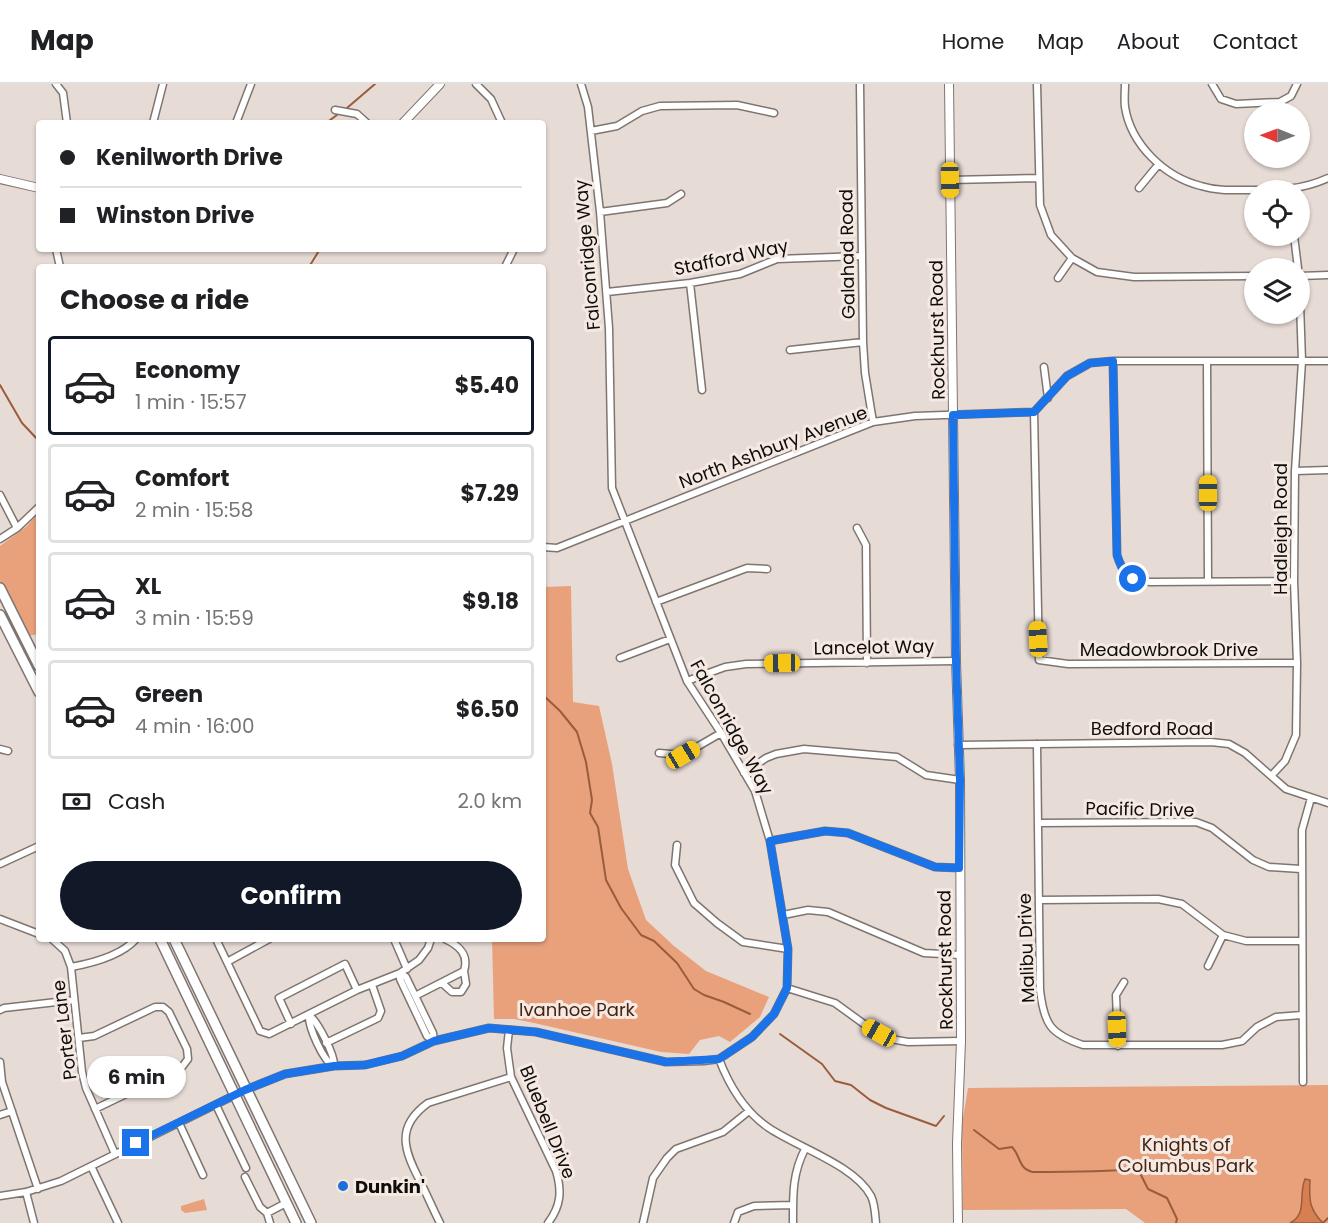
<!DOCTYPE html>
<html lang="en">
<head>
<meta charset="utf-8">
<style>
	:root { --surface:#fff; --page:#f6f6f6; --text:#202124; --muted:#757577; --line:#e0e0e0; --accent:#111827 }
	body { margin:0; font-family:Poppins,sans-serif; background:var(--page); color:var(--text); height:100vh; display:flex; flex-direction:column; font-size:22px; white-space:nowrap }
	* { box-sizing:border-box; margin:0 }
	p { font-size:20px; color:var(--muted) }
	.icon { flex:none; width:33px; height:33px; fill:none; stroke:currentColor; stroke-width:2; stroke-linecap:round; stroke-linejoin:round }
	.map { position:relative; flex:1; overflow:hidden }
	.sheet { position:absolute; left:36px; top:180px; width:510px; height:678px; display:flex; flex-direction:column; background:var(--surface); border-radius:6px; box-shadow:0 2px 4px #0004 }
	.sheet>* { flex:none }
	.banner { position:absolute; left:36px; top:36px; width:510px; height:132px; border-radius:6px; box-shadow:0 2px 4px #0004; display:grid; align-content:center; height:132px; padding:0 24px; background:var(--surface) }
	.needle { width:39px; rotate:271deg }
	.buttons { position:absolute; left:1244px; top:18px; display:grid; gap:12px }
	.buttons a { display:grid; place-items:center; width:66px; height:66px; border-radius:50%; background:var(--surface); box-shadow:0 2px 4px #0004; font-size:30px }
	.end { position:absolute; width:27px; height:27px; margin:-14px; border:8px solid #1a73e8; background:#fff; box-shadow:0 0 0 3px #fff }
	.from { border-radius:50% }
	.bubble { position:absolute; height:42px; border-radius:21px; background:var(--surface); box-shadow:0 2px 4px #0004; font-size:20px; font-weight:700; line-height:42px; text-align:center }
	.car { position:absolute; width:18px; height:36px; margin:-18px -9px; border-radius:8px; box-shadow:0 0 4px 2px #0007; background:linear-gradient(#f5c518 24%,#345 0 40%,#f5c518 0 76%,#345 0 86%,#f5c518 0) }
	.banner b { display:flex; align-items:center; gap:21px; height:57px; font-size:22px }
	.banner b+b { border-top:2px solid var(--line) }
	.banner i { width:15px; height:15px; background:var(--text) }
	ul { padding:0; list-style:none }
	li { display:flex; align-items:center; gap:18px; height:99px; margin:0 12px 9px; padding:0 12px; border:3px solid var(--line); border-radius:6px }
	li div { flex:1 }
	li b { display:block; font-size:22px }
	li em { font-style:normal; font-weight:700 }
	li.on { border-color:var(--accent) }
	li>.icon { width:54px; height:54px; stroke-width:1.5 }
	h2 { padding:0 24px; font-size:27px; line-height:72px }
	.pay { display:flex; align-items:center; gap:15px; height:66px; padding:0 24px; font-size:22px }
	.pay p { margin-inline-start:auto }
	.button { display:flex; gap:12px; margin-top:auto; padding:12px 24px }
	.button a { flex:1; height:69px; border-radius:36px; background:var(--accent); color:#fff; font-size:24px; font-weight:700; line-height:69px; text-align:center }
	header { display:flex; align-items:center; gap:36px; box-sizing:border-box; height:84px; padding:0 30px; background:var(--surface); border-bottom:2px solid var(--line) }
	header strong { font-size:28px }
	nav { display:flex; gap:33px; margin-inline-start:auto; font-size:21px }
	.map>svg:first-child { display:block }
	.green { fill:#e9a17c }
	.water { fill:#d77f50; stroke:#9b5c3b; stroke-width:1.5 }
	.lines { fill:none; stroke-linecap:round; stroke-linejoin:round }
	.stream { stroke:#9b5c3b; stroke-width:2 }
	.minor-casing { stroke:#7f7570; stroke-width:9 }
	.tertiary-casing { stroke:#7f7570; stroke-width:10 }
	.secondary-casing { stroke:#7f7570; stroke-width:12 }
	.minor { stroke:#fff; stroke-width:6 }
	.tertiary { stroke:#fff; stroke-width:8 }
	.secondary { stroke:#fff; stroke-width:9 }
	.route { stroke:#1a73e8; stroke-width:8 }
	.poi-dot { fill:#1d6ed8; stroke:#f4e9e3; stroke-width:2 }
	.labels { text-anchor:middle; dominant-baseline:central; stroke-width:6; stroke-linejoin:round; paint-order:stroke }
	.street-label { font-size:18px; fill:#0f0c0a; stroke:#f4e9e3 }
	.park-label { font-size:18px; fill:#472310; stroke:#f4e9e3 }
	.poi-label { font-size:18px; font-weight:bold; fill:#0f0c0a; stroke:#f4e9e3; text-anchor:start }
</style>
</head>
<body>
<header>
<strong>Map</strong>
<nav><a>Home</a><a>Map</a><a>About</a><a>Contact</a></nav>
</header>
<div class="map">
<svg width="1328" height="1139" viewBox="0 0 1328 1139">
	<rect width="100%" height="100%" fill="#e7dbd6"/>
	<path class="green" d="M39,428V550L28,552L0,498V462L27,442Z
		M571,502L573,618L599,622L612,680L628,785L646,836L674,862L706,887L769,913L760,933L730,958L719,952L700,956L689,970L661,968L534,939L514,935H494L492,855H543V503Z
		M1328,1001V1139H1145L1126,1125L963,1126L962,1040L968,1004Z
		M204,1115L207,1126L185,1129L181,1126V1122Z"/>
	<path class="water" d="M1305,1095L1310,1096C1309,1116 1309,1125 1323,1139H1290C1308,1130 1298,1111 1305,1095Z"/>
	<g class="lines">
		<path class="stream" d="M347,24L375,0
			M326,39L337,31
			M309,183L320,165
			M0,301L22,339L39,357
			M543,611L560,627L577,648L586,678L592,716L590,729L598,743L606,796L621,824L641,851L654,857L677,879L694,905L704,911L724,918L750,930
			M780,950L822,980L835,997L851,1001L870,1016L886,1024L936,1042L944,1032
			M974,1046L999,1065L1012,1063C1021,1072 1018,1085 1033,1088C1068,1088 1103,1088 1138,1085L1148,1105L1167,1114L1177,1135L1176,1139
			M1323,1139L1328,1134"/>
		<g class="minor-casing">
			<path id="minor" d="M56,0L63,9L67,39
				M476,0L491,15L502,39
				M860,0L863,258L865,289L873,338
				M1037,0L1040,121L1051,151L1072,174L1097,188L1134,193L1254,192
				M1125,0C1125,7 1124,16 1125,23C1131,61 1165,93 1201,102C1217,107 1234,106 1251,106C1279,106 1302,106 1328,94
				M1212,0L1221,15L1236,20L1280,18L1291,12L1297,0
				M335,26L357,30L367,39
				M153,39L163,0
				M236,39L251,0
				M591,47L617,42L642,27L660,22L737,21L774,29
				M950,96L1038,94
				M1139,104L1158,81
				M600,128L667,119L681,110
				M1294,152L1298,184
				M56,165L60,183
				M505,183L514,165
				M1299,192L1328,191
				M1058,194L1072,174
				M690,199L702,306
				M607,208L690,199L740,190L777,175L862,172
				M790,266L863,258
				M1113,277L1117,471C1122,489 1132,496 1150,498L1294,497
				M1207,277L1208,497
				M1044,283L1048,314
				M1034,328L1039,576L1068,580L1297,579
				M1295,387L1328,386
				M0,411L17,444
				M857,444L866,461L867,579
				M0,455L17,444L39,423
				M543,463L557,464L873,338L915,332L1034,328L1067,292L1090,279L1113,277H1328
				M656,518L747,484L767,485
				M620,574L670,555
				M687,597L725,583L746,580L956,577
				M1037,660L1040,906C1044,940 1050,950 1083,961H1222L1242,957L1257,943L1276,933L1302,931
				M958,661L1211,658L1229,660L1245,669L1286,705L1328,719
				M0,665L8,667
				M659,669L683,671L721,649
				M744,689L766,674L776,670L804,665L897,673L926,691L960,696
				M1271,692L1285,677L1296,651L1297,579L1294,497L1295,387L1302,277L1299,191
				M1038,739L1196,738L1212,744L1253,776L1269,783L1301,785
				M770,757L825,747L848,749L935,783L959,784
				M677,761L675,781L694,819L717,839L743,858L788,865
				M0,780L39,762
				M1039,816L1158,815L1182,820L1223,851L1246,857H1302
				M783,831L808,826L828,828L924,869L960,871
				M0,835L39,850
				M52,855L65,867L71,883L82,988L86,1004L115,1070
				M216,855L260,947L269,950L357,906L400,889L419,876L428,864L431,855
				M394,855L407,885
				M227,878L269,855
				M1208,882L1223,851
				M71,883C93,879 121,872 136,855
				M400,889V895L427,952L434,957
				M400,889L406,893L433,949L434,957
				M442,899L452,908H461L466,900L464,887
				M787,904L835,919L864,940L891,955L908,958L961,957
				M415,912L464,887C469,871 460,862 445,855
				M0,926L4,924L74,916
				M309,931C308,943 323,976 333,982
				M309,931C318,938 335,971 334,982
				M291,940L279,914L345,880L357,906
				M509,946L507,964L511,993L556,1087C562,1107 561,1122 548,1139
				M79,954L94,952L155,923H163L169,928L187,965L188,975L182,983L95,1025
				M326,959L378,934L381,927L372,901
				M1118,962L1116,911L1124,898
				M719,975C729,1001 745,1028 769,1044C799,1064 854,1081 871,1112C875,1120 875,1130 876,1139
				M0,978L2,998L38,1105
				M1303,998L1302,746L1311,714
				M216,1021L246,1084
				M0,1031L12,1027
				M179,1039L203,1091
				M91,1082L118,1139
				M245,1093L260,1123L267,1129
				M26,1108L34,1139
				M0,1112L26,1108L61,1097L245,1006L285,990L334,982L365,981L402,972L434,957L489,944L536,948L666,978L704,977L719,975L752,953L774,930L787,904L788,865L770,757L755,707L721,649L687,597L612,404L609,244L600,128L588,23L581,0
				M270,1139L267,1129L286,1119
				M440,1139C433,1125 427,1111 420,1097C404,1066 395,1043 428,1019L511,993
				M643,1139L653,1094L667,1074L676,1065L723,1048L749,1027
				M734,1139L738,1128L754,1122L793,1121
				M793,1139C793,1112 792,1090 805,1065"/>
		</g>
		<g class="tertiary-casing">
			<path id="tertiary" d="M949,0L956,577L960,696L961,957L957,1060L958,1139
				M403,39L440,0
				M0,95L39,104"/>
		</g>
		<g class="secondary-casing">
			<path id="secondary" d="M0,504L39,582
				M0,531L39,608
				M160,855L296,1139
				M174,855L311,1139"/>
		</g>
		<use href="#minor" class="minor"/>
		<use href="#tertiary" class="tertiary"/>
		<use href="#secondary" class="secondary"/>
	</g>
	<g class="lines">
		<path class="route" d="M136,1059L245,1006L285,990L334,982L365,981L402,972L434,957L489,944L536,948L666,978L719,975L752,953L774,930L787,904L788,865L770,757L825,747L848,749L935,783L959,784L960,696L956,577L953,331L1034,328L1067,292L1090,279L1113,277L1117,471L1122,485L1133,495"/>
	</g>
	<circle class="poi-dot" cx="343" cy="1102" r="6"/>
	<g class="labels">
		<g class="street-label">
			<text transform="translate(847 170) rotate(-91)">Galahad Road</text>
			<text transform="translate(587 171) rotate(-95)">Falconridge Way</text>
			<text transform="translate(731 173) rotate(-12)">Stafford Way</text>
			<text transform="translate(937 246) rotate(-91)">Rockhurst Road</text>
			<text transform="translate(773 363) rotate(-21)">North Ashbury Avenue</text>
			<text transform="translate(1280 445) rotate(-90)">Hadleigh Road</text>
			<text transform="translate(874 563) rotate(-1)">Lancelot Way</text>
			<text x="1169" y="565">Meadowbrook Drive</text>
			<text transform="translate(732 643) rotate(61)">Falconridge Way</text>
			<text x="1152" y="644">Bedford Road</text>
			<text transform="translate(1140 725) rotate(1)">Pacific Drive</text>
			<text transform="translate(1026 864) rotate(-92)">Malibu Drive</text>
			<text transform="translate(945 876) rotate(-91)">Rockhurst Road</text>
			<text transform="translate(64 946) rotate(-97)">Porter Lane</text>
			<text transform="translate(548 1038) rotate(68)">Bluebell Drive</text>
		</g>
		<g class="park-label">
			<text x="577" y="925">Ivanhoe Park</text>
			<text x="1186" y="1060">Knights of<tspan x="1186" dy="21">Columbus Park</tspan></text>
		</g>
		<g class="poi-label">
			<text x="355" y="1102">Dunkin'</text>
		</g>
	</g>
</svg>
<div class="buttons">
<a><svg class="needle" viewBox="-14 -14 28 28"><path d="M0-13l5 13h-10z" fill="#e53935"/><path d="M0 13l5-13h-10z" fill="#757577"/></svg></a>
<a><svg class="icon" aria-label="locate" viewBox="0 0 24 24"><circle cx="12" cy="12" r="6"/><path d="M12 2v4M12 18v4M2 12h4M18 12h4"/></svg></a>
<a><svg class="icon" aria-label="layers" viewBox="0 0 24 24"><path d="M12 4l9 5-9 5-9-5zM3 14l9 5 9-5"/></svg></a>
</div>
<i class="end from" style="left:1133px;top:495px"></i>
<i class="end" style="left:136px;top:1059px"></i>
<div class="bubble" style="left:87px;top:972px;width:99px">6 min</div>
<i class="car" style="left:950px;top:96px;rotate:179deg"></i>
<i class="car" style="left:1208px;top:409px;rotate:0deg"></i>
<i class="car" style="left:1038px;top:555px;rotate:357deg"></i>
<i class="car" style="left:782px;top:579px;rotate:269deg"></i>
<i class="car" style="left:683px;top:671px;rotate:59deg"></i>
<i class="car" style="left:1117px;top:945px;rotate:178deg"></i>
<i class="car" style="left:879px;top:949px;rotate:299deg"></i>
<div class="banner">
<b><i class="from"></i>Kenilworth Drive</b>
<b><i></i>Winston Drive</b>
</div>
<section class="sheet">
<h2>Choose a ride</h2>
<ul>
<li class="on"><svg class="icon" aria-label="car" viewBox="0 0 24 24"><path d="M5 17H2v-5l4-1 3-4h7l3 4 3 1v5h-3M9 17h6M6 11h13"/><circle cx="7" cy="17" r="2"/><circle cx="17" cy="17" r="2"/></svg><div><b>Economy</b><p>1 min · 15:57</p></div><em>$5.40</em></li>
<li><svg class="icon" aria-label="car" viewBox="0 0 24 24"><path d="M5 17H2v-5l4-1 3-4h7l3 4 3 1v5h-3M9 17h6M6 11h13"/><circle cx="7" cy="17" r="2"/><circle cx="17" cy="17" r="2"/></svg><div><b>Comfort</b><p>2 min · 15:58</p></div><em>$7.29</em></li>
<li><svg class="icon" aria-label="car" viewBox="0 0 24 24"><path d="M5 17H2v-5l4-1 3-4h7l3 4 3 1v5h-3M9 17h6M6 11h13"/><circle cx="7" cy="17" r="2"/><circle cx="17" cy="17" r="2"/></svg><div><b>XL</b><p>3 min · 15:59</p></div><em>$9.18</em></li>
<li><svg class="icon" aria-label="car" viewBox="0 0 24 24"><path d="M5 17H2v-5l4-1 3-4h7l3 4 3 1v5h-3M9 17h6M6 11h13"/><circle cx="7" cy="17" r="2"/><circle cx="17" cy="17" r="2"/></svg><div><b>Green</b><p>4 min · 16:00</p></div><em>$6.50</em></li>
</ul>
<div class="pay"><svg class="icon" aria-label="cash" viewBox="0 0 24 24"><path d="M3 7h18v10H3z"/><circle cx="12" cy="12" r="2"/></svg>Cash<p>2.0 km</p></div>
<div class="button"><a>Confirm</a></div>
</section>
</div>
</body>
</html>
